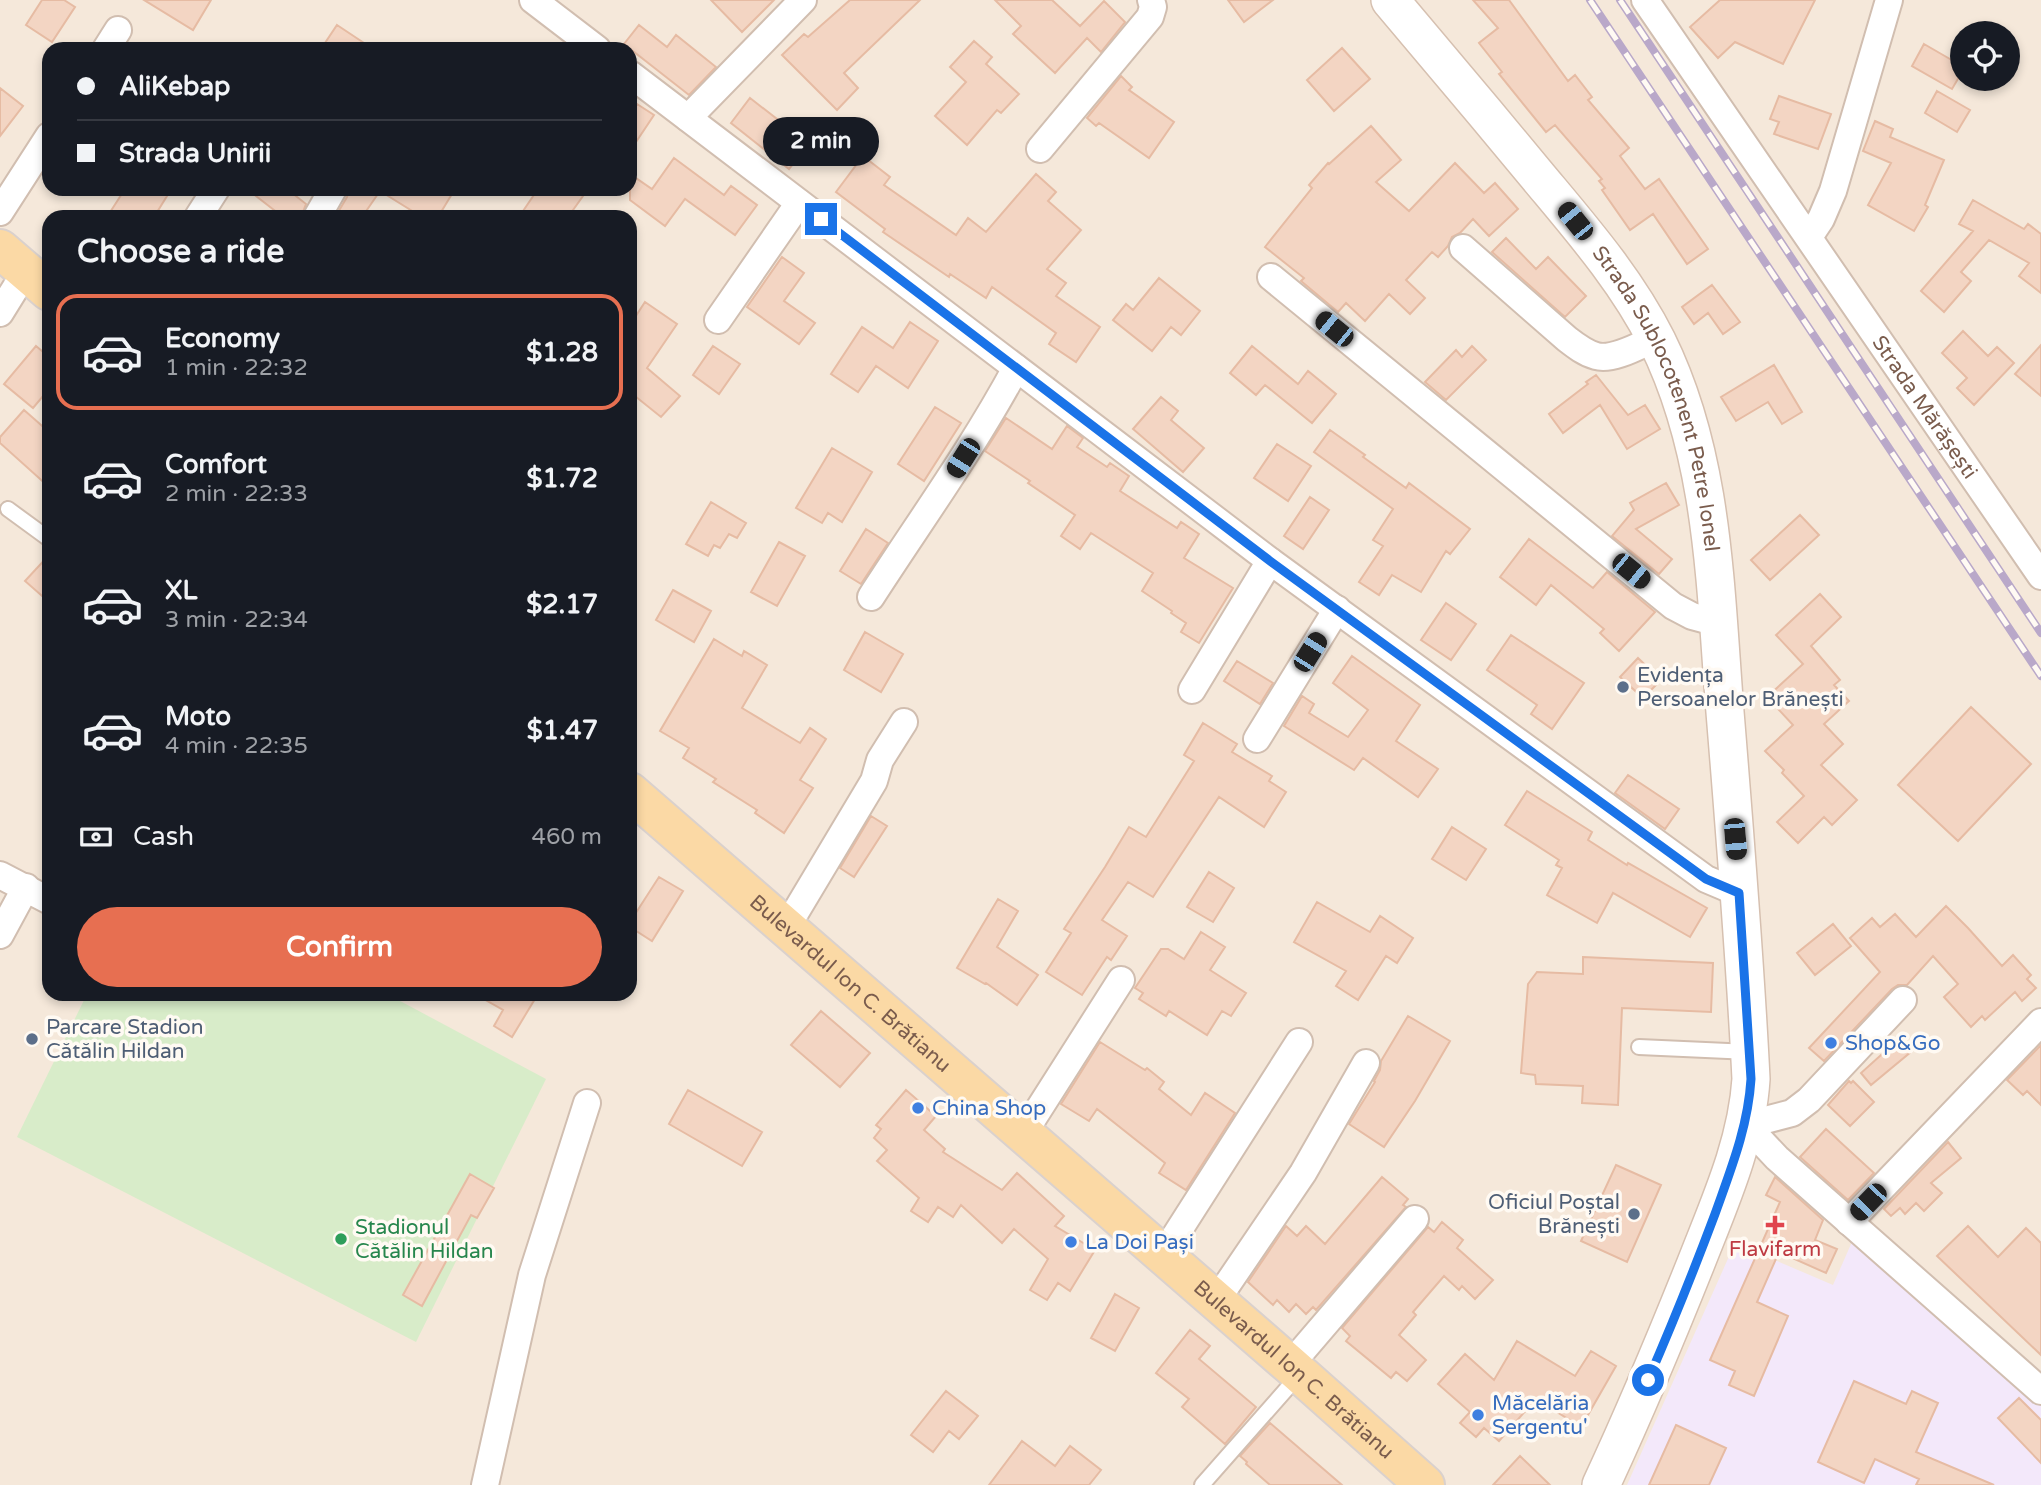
<!DOCTYPE html>
<html lang="en">
<head>
<meta charset="utf-8">
<style>
	:root { --surface:#171b24; --page:#20242c; --text:#f1f3f6; --muted:#9ea1a6; --line:#363941; --accent:#e76f51 }
	body { margin:0; font-family:"Varela Round",sans-serif; background:var(--page); color:var(--text); height:100vh; display:flex; flex-direction:column; font-size:26px; white-space:nowrap }
	* { box-sizing:border-box; margin:0 }
	p { font-size:23px; color:var(--muted) }
	.icon { flex:none; width:38px; height:38px; fill:none; stroke:currentColor; stroke-width:2; stroke-linecap:round; stroke-linejoin:round }
	.map { position:relative; flex:1; overflow:hidden }
	.sheet { position:absolute; left:42px; top:210px; width:595px; height:791px; display:flex; flex-direction:column; background:var(--surface); border-radius:21px; box-shadow:0 4px 10px #0003 }
	.sheet>* { flex:none }
	.banner { position:absolute; left:42px; top:42px; width:595px; height:154px; border-radius:21px; box-shadow:0 4px 10px #0003; display:grid; align-content:center; height:154px; padding:0 35px; background:var(--surface) }
	.tools { position:absolute; left:1950px; top:21px; display:grid; gap:14px }
	.tools a { display:grid; place-items:center; width:70px; height:70px; border-radius:50%; background:var(--surface); box-shadow:0 4px 10px #0003; font-size:35px }
	.end { position:absolute; width:32px; height:32px; margin:-16px; border:9px solid #1a73e8; background:#fff; box-shadow:0 0 0 4px #fff }
	.from { border-radius:50% }
	.bubble { position:absolute; height:49px; border-radius:24px; background:var(--surface); box-shadow:0 4px 10px #0003; font-size:23px; font-weight:700; line-height:49px; text-align:center }
	.car { position:absolute; width:21px; height:42px; margin:-21px -10px; border-radius:9px; box-shadow:0 0 5px 2px #0007; background:linear-gradient(#222 24%,#8ab4d8 0 40%,#222 0 76%,#8ab4d8 0 86%,#222 0) }
	.banner b { display:flex; align-items:center; gap:24px; height:66px; font-size:26px }
	.banner b+b { border-top:2px solid var(--line) }
	.banner i { width:18px; height:18px; background:var(--text) }
	ul { padding:0; list-style:none }
	li { display:flex; align-items:center; gap:21px; height:116px; margin:0 14px 10px; padding:0 21px; border:4px solid transparent; border-radius:21px }
	li div { flex:1 }
	li b { display:block; font-size:26px }
	li em { font-style:normal; font-weight:700 }
	li.on { border-color:var(--accent) }
	li>.icon { width:63px; height:63px; stroke-width:1.5 }
	h2 { padding:0 35px; font-size:32px; line-height:84px }
	.pay { display:flex; align-items:center; gap:18px; height:77px; padding:0 35px; font-size:26px }
	.pay p { margin-inline-start:auto }
	.primary-button { display:flex; gap:14px; margin-top:auto; padding:14px 35px }
	.primary-button a { flex:1; height:80px; border-radius:42px; background:var(--accent); color:#fff; font-size:28px; font-weight:700; line-height:80px; text-align:center }
	.map>svg:first-child { display:block }
	.residential { fill:#f5e8da; fill-rule:evenodd }
	.education { fill:#f3e8fa }
	.green { fill:#d8ecc9 }
	.building { fill:#f3d5c3; stroke:#e6bba3; stroke-width:2 }
	.lines { fill:none; stroke-linecap:round; stroke-linejoin:round }
	.lane-casing { stroke:#d1beb0; stroke-width:18 }
	.street-casing { stroke:#d1beb0; stroke-width:30 }
	.secondary-casing { stroke:#d6c0b0; stroke-width:40 }
	.primary-casing { stroke:#dad1cd; stroke-width:42 }
	.lane { stroke:#fff; stroke-width:14 }
	.street { stroke:#fff; stroke-width:26 }
	.secondary { stroke:#fff; stroke-width:37 }
	.primary { stroke:#fbd9a5; stroke-width:38 }
	.rail-casing { stroke:#b9a8c9; stroke-width:8 }
	.rail { stroke:#fffaf3; stroke-width:5; stroke-dasharray:16; stroke-linecap:butt }
	.route { stroke:#1a73e8; stroke-width:9 }
	.service-dot { fill:#5c6f8a; stroke:#fffaf3; stroke-width:2.5 }
	.shop-dot { fill:#3f7fe0; stroke:#fffaf3; stroke-width:2.5 }
	.health-dot { fill:#e0444e; stroke:#fffaf3; stroke-width:2.5 }
	.leisure-dot { fill:#2e9e5b; stroke:#fffaf3; stroke-width:2.5 }
	.labels { text-anchor:middle; dominant-baseline:central; stroke-width:7; stroke-linejoin:round; paint-order:stroke }
	.street-label { font-size:21px; fill:#7a5c4d; stroke:#fffaf3 }
	.service-label { font-size:21px; fill:#4e5e75; stroke:#fffaf3; text-anchor:start }
	.shop-label { font-size:21px; fill:#366cbe; stroke:#fffaf3; text-anchor:start }
	.leisure-label { font-size:21px; fill:#27864d; stroke:#fffaf3; text-anchor:start }
	.health-label { font-size:21px; fill:#be3a42; stroke:#fffaf3 }
</style>
</head>
<body>
<div class="map">
<svg width="2041" height="1485" viewBox="0 0 2041 1485">
	<rect width="100%" height="100%" fill="#fdf6ec"/>
	<path class="residential" d="M0,0H2041V1485H0ZM1962,33H2007V79H1962ZM49,49H630V189H49ZM49,217H630V994H49Z"/>
	<path class="education" d="M1855,1235L2041,1400V1485H1627L1735,1243L1833,1285Z"/>
	<path class="green" d="M87,994H387L546,1079L416,1342L17,1137Z"/>
	<path class="building" d="M42,0H64L75,7L52,42L26,25Z
		M144,0H211L193,30Z
		M711,0H774L742,32Z
		M850,0H920L844,73L858,88L837,110L782,55L804,34L808,37Z
		M995,0H1052L1080,26L1104,1L1125,22L1101,52L1087,38L1055,73L1013,34L1021,26Z
		M1228,0H1273L1244,22Z
		M1473,0H1509L1568,81L1575,75L1592,97L1588,100L1629,148L1620,156L1645,189L1659,179L1708,249L1687,264L1653,214L1630,230L1602,190L1605,188L1599,181L1602,179L1555,125L1546,132L1499,74L1502,72L1479,43L1498,28Z
		M1720,0H1815L1783,64L1735,42L1718,58L1690,27Z
		M337,25L373,49H321Z
		M639,25L667,47L676,35L716,67L689,95L624,44Z
		M974,41L992,57L986,64L1019,94L1001,113L997,110L967,145L935,116L966,82L950,67Z
		M1924,44L1962,66V72L1952,89L1912,66Z
		M1342,48L1370,79L1334,111L1307,80Z
		M1121,76L1132,87L1129,90L1174,122L1149,158L1099,123L1096,126L1087,118Z
		M0,88L23,106L0,136Z
		M1937,91L1970,110L1957,132L1925,113Z
		M1779,96L1831,114L1818,149L1774,134L1779,122L1770,119Z
		M750,98L809,144L789,169L731,123Z
		M637,104L654,115L630,151V115Z
		M1875,121L1893,129L1890,137L1944,160L1925,205L1928,207L1914,231L1868,205L1891,163L1863,151Z
		M1371,126L1401,160L1376,182L1409,211L1455,163L1484,193L1495,183L1518,209L1489,236L1473,219L1460,233L1452,237L1448,246L1438,257L1432,252L1406,280L1425,298L1410,314L1389,294L1365,321L1346,303L1338,312L1301,281L1304,278L1265,247L1312,188L1309,185L1328,163L1329,164Z
		M863,156L890,177L884,185L956,235L968,218L986,232L1036,174L1056,192L1048,201L1081,230L1047,269L1066,283L1056,296L1100,327L1076,362L1049,344L1056,333L992,287L986,298L950,274L949,277L883,232L885,229L836,192Z
		M674,158L724,195L731,186L757,205L735,235L685,199L665,226L630,200V174L652,189Z
		M125,189H156L167,196L154,217H107Z
		M247,189H287L306,204L301,217H283Z
		M349,189H455L438,217H422L380,191L362,217H341L337,214L347,197Z
		M538,189H588L568,217H519Z
		M1973,200L2024,229L2028,224L2041,234V293L2019,276L2029,263L1989,240L1961,272L1971,281L1944,312L1921,291L1973,231L1959,224Z
		M1506,238L1536,269L1548,257L1586,296L1565,317L1492,252Z
		M782,257L804,273L784,301L815,323L799,344L747,307Z
		M1159,278L1200,311L1181,335L1171,327L1152,351L1113,320L1126,304L1133,310Z
		M1712,285L1740,322L1723,334L1708,313L1694,324L1682,307Z
		M645,302L677,324L647,368L680,396L661,417L630,392V325Z
		M910,322L938,341L908,388L876,366L858,392L831,374L862,327L893,348Z
		M1963,331L1988,356L1997,347L2014,363L1974,405L1957,388L1967,378L1942,353Z
		M2041,345V396L2015,374Z
		M36,346L49,357V389L33,408L4,384Z
		M713,346L740,364L719,394L693,375Z
		M1252,346L1298,384L1308,371L1336,394L1312,423L1265,385L1256,395L1230,373Z
		M1472,346L1486,360L1446,400L1425,382L1456,350L1462,357Z
		M1774,365L1802,412L1782,424L1768,402L1736,421L1721,397Z
		M1596,375L1628,415L1645,405L1660,429L1627,449L1600,405L1563,433L1549,414L1588,384L1586,382Z
		M1161,397L1178,411L1171,420L1204,448L1183,472L1133,429Z
		M935,407L961,423L924,481L898,464Z
		M24,410L49,432V487L0,443V437Z
		M1006,418L1052,449L1067,426L1083,438L1077,447L1107,467L1110,463L1129,476L1120,491L1177,528L1181,522L1199,534L1184,558L1233,588L1199,643L1181,632L1186,623L1171,613L1172,611L1142,591L1153,573L1091,533L1080,549L1061,536L1075,515L1028,483L1030,481L985,451Z
		M1330,430L1365,455L1363,457L1406,488L1409,483L1470,529L1450,554L1446,551L1421,592L1392,575L1379,595L1359,582L1383,546L1373,540L1393,509L1314,452Z
		M1277,444L1311,466L1288,501L1254,478Z
		M832,448L872,472L842,522L828,513L822,523L796,508Z
		M1666,483L1679,505L1636,529L1672,559L1659,574L1612,536L1634,510L1630,503Z
		M1310,497L1329,510L1303,549L1284,536Z
		M711,502L746,523L737,538L729,534L720,548L714,545L708,556L686,544Z
		M1800,515L1819,535L1770,580L1751,560Z
		M866,529L888,543L861,584L840,571Z
		M1529,539L1593,588L1607,572L1655,612L1619,651L1600,633L1604,629L1551,585L1536,605L1500,577Z
		M779,542L805,556L777,606L751,592Z
		M49,555V602L25,581Z
		M673,590L711,611L694,642L656,620Z
		M1820,594L1841,617L1811,646L1840,680L1834,685L1849,701L1824,724L1843,744L1821,765L1857,800L1832,825L1824,817L1798,843L1777,822L1804,796L1782,773L1784,770L1765,751L1793,725L1767,697L1803,664L1776,635Z
		M1446,603L1476,624L1451,660L1421,640Z
		M865,632L903,654L881,692L844,670Z
		M1511,635L1584,683L1552,729L1531,714L1537,705L1487,670Z
		M714,639L742,656L744,651L767,665L742,708L800,743L810,728L826,739L800,780L813,788L784,833L755,813L757,810L713,782L716,779L683,758L689,748L660,731Z
		M1352,656L1420,705L1396,741L1438,769L1418,797L1363,758L1354,770L1284,726L1302,696L1314,704L1309,713L1348,737L1368,710L1333,683Z
		M1638,658L1661,680L1643,698L1620,677Z
		M1237,661L1273,683L1260,704L1224,681Z
		M1971,707L2031,764L1958,841L1898,785Z
		M1203,723L1237,744L1232,752L1272,776L1269,781L1286,792L1264,827L1219,797L1153,897L1128,882L1102,920L1127,936L1111,960L1107,957L1082,995L1046,972L1071,933L1064,929L1105,867L1129,827L1146,837L1194,761L1184,755Z
		M1628,775L1679,809L1665,829L1615,793Z
		M1527,791L1592,832L1588,840L1627,865L1628,863L1707,908L1690,937L1613,893L1597,923L1547,895L1562,868L1556,865L1559,860L1505,825Z
		M871,816L887,826L854,877L840,868Z
		M1452,827L1486,849L1466,880L1432,859Z
		M1209,872L1234,888L1213,922L1187,907Z
		M659,877L683,891L652,941L630,927V922Z
		M998,899L1018,911L997,947L1038,975L1017,1005L986,983L985,984L957,968Z
		M1317,902L1370,932L1380,916L1413,938L1397,963L1386,956L1358,1000L1336,986L1346,971L1294,942Z
		M1946,906L1968,928L2002,966L2013,955L2031,975L2027,979L2036,988L2022,1001L2015,992L1985,1020L1982,1016L1971,1027L1944,997L1958,984L1933,956L1907,985H1898L1892,989L1824,1061L1809,1048L1880,972L1850,938L1872,918L1880,927L1895,914L1916,937Z
		M1833,924L1851,946L1815,975L1797,953Z
		M1201,932L1225,947L1210,970L1246,993L1231,1016L1222,1011L1207,1035L1169,1011L1166,1016L1139,999L1143,993L1135,988L1161,949H1168L1184,959Z
		M1583,957L1713,963L1711,1012L1622,1008L1618,1105L1582,1103L1583,1086L1536,1084L1535,1075L1521,1073L1528,984L1537,972L1583,974Z
		M475,994H538L512,1037L494,1026L503,1010Z
		M821,1011L870,1053L840,1087L791,1045Z
		M1408,1016L1450,1041L1415,1101L1384,1147L1349,1124L1375,1082L1374,1081L1380,1070L1381,1061Z
		M1901,1037L1912,1051L1871,1085L1861,1073Z
		M1100,1042L1145,1070L1147,1068L1164,1082L1159,1089L1191,1115L1205,1093L1235,1113L1186,1190L1159,1173L1165,1163L1097,1109L1089,1121L1061,1104Z
		M2041,1045V1105L2027,1091L2023,1095L2007,1080Z
		M1849,1081L1851,1083L1853,1081L1874,1102L1850,1126L1828,1105Z
		M688,1090L762,1132L742,1166L669,1124Z
		M906,1090L936,1116L924,1130L945,1149L943,1152L1002,1190L1017,1173L1064,1216L1055,1226L1095,1250L1070,1291L1058,1283L1047,1300L1030,1290L1048,1259L1014,1229L1002,1243L961,1205L953,1217L938,1207L928,1222L911,1211L919,1198L877,1161L887,1150L874,1138L881,1129L876,1125Z
		M1826,1129L1874,1173L1848,1200L1800,1157Z
		M1948,1142L1961,1158L1931,1183L1942,1193L1924,1211L1916,1203L1905,1214L1900,1208L1891,1216L1884,1209Z
		M1616,1165L1661,1185L1627,1262L1581,1241Z
		M470,1174L494,1188L477,1218L471,1215L422,1306L403,1295Z
		M1382,1177L1408,1199L1403,1205L1406,1207L1316,1310L1313,1307L1306,1314L1296,1304L1289,1312L1277,1300L1273,1305L1248,1282L1286,1226L1297,1236L1306,1226L1325,1244Z
		M1775,1177L1823,1220L1815,1240L1837,1249L1826,1273L1779,1252L1757,1302L1788,1316L1754,1396L1729,1385L1735,1371L1710,1360L1780,1202L1766,1195Z
		M1442,1222L1463,1240L1457,1248L1493,1280L1475,1299L1462,1286L1459,1290L1444,1276L1413,1312L1416,1315L1399,1335L1426,1360L1407,1381L1396,1372L1391,1378L1346,1341L1350,1336L1342,1328L1428,1227L1434,1232Z
		M1968,1226L1998,1257L2026,1228L2041,1243V1355L1937,1256Z
		M1115,1294L1139,1308L1115,1351L1091,1338Z
		M1190,1330L1210,1346L1199,1359L1256,1407L1225,1444L1182,1407L1189,1399L1156,1373Z
		M1517,1341L1575,1376L1591,1351L1616,1366L1581,1427L1536,1399L1499,1441L1484,1428L1476,1437L1460,1423L1470,1412L1438,1384L1465,1354L1494,1380Z
		M1854,1381L1906,1404L1912,1391L1938,1403L1916,1452L1994,1485H1916L1919,1479L1875,1459L1864,1483L1818,1462Z
		M946,1391L978,1416L959,1439L949,1431L933,1452L911,1435Z
		M2019,1398L2041,1420V1463L1998,1418Z
		M1270,1423L1342,1485H1270L1246,1464L1247,1462L1240,1456Z
		M1676,1425L1726,1448L1709,1485H1649Z
		M1022,1441L1055,1466L1070,1446L1101,1470L1089,1485H989Z
		M1520,1456L1550,1485H1493Z"/>
	<g class="lines">
		<g class="lane-casing">
			<path id="lane" d="M8,509L49,539
				M1639,1047L1750,1052
				M1202,1485L1298,1376"/>
		</g>
		<g class="street-casing">
			<g id="street">
				<path d="M533,0L597,49"/>
				<path id="s1" d="M1645,0L2041,576"/>
				<path d="M106,49L118,30"/>
				<path d="M630,74L1270,561L1706,879L1739,893"/>
				<path d="M688,118L803,0"/>
				<path d="M1040,149L1150,17L1153,7L1151,0"/>
				<path d="M0,212L49,136"/>
				<path d="M198,217L216,189"/>
				<path d="M317,217L333,189"/>
				<path d="M1809,237L1821,219L1833,191L1889,0"/>
				<path d="M1463,248L1567,339C1576,346 1585,353 1596,356C1613,361 1640,345 1656,338"/>
				<path d="M1271,277L1673,606L1692,616L1718,623"/>
				<path d="M0,313L26,271"/>
				<path d="M718,320L799,203"/>
				<path d="M871,597C920,521 973,448 1016,368"/>
				<path d="M1192,690L1270,561"/>
				<path d="M1257,739L1337,609"/>
				<path d="M0,875L48,900"/>
				<path d="M786,928L874,781L880,760L904,722"/>
				<path d="M0,935L26,887"/>
				<path d="M1903,1000L1809,1100L1792,1113L1746,1125L1777,1158L2041,1391"/>
				<path d="M1023,1134L1121,980"/>
				<path d="M1849,1222L2041,1022"/>
				<path d="M1163,1255L1299,1042"/>
				<path d="M1216,1301L1303,1173L1366,1063"/>
				<path d="M1290,1365L1415,1219"/>
				<path d="M485,1485L532,1275L587,1103"/>
			</g>
		</g>
		<g class="secondary-casing">
			<g id="secondary">
				<path id="s2" d="M1390,0C1439,58 1487,115 1535,173C1579,226 1626,279 1657,341C1714,456 1715,586 1725,712C1735,834 1745,957 1751,1079C1747,1143 1719,1204 1696,1263C1666,1338 1635,1412 1601,1485"/>
			</g>
		</g>
		<g class="primary-casing">
			<g id="primary">
				<path d="M0,249L49,291"/>
				<path id="s3" d="M630,792L1290,1365L1425,1485"/>
			</g>
		</g>
		<use href="#lane" class="lane"/>
		<use href="#street" class="street"/>
		<use href="#secondary" class="secondary"/>
		<use href="#primary" class="primary"/>
		<g class="rail-casing">
			<path id="rail" d="M1590,0L2041,676
				M1620,0L2041,633"/>
		</g>
		<use href="#rail" class="rail"/>
	</g>
	<g class="lines">
		<path class="route" d="M821,219L1270,561L1706,879L1739,893L1751,1079C1748,1127 1731,1169 1715,1214C1694,1270 1672,1325 1648,1380"/>
	</g>
	<g class="service-dot">
		<circle cx="1623" cy="687" r="7"/>
		<circle cx="32" cy="1039" r="7"/>
		<circle cx="1634" cy="1214" r="7"/>
	</g>
	<g class="shop-dot">
		<circle cx="1831" cy="1043" r="7"/>
		<circle cx="918" cy="1108" r="7"/>
		<circle cx="1071" cy="1242" r="7"/>
		<circle cx="1478" cy="1415" r="7"/>
	</g>
	<path class="health-dot" d="M1771.5 1214.5h7v7h7v7h-7v7h-7v-7h-7v-7h7z"/>
	<circle class="leisure-dot" cx="341" cy="1239" r="7"/>
	<g class="labels">
		<g class="street-label">
			<text stroke="none"><textPath href="#s2" startOffset="488">Strada Sublocotenent Petre Ionel</textPath></text>
			<text stroke="none"><textPath href="#s1" startOffset="494">Strada Mărășești</textPath></text>
			<text stroke="none"><textPath href="#s3" startOffset="292">Bulevardul Ion C. Brătianu</textPath></text>
			<text stroke="none"><textPath href="#s3" startOffset="880">Bulevardul Ion C. Brătianu</textPath></text>
		</g>
		<g class="service-label">
			<text x="1637" y="675">Evidența<tspan x="1637" dy="24">Persoanelor Brănești</tspan></text>
			<text x="46" y="1027">Parcare Stadion<tspan x="46" dy="24">Cătălin Hildan</tspan></text>
			<text x="1620" y="1202" text-anchor="end">Oficiul Poștal<tspan x="1620" dy="24">Brănești</tspan></text>
		</g>
		<g class="shop-label">
			<text x="1845" y="1043">Shop&amp;Go</text>
			<text x="932" y="1108">China Shop</text>
			<text x="1085" y="1242">La Doi Pași</text>
			<text x="1492" y="1403">Măcelăria<tspan x="1492" dy="24">Sergentu'</tspan></text>
		</g>
		<g class="leisure-label">
			<text x="355" y="1227">Stadionul<tspan x="355" dy="24">Cătălin Hildan</tspan></text>
		</g>
		<g class="health-label">
			<text x="1775" y="1249">Flavifarm</text>
		</g>
	</g>
</svg>
<div class="tools">
<a><svg class="icon" aria-label="locate" viewBox="0 0 24 24"><circle cx="12" cy="12" r="6"/><path d="M12 2v4M12 18v4M2 12h4M18 12h4"/></svg></a>
</div>
<i class="end from" style="left:1648px;top:1380px"></i>
<i class="end" style="left:821px;top:219px"></i>
<div class="bubble" style="left:763px;top:117px;width:116px">2 min</div>
<i class="car" style="left:1575px;top:221px;rotate:321deg"></i>
<i class="car" style="left:1334px;top:329px;rotate:309deg"></i>
<i class="car" style="left:963px;top:458px;rotate:212deg"></i>
<i class="car" style="left:1631px;top:571px;rotate:129deg"></i>
<i class="car" style="left:1310px;top:652px;rotate:32deg"></i>
<i class="car" style="left:1735px;top:839px;rotate:175deg"></i>
<i class="car" style="left:1868px;top:1202px;rotate:224deg"></i>
<div class="banner">
<b><i class="from"></i>AliKebap</b>
<b><i></i>Strada Unirii</b>
</div>
<section class="sheet">
<h2>Choose a ride</h2>
<ul>
<li class="on"><svg class="icon" aria-label="car" viewBox="0 0 24 24"><path d="M5 17H2v-5l4-1 3-4h7l3 4 3 1v5h-3M9 17h6M6 11h13"/><circle cx="7" cy="17" r="2"/><circle cx="17" cy="17" r="2"/></svg><div><b>Economy</b><p>1 min · 22:32</p></div><em>$1.28</em></li>
<li><svg class="icon" aria-label="car" viewBox="0 0 24 24"><path d="M5 17H2v-5l4-1 3-4h7l3 4 3 1v5h-3M9 17h6M6 11h13"/><circle cx="7" cy="17" r="2"/><circle cx="17" cy="17" r="2"/></svg><div><b>Comfort</b><p>2 min · 22:33</p></div><em>$1.72</em></li>
<li><svg class="icon" aria-label="car" viewBox="0 0 24 24"><path d="M5 17H2v-5l4-1 3-4h7l3 4 3 1v5h-3M9 17h6M6 11h13"/><circle cx="7" cy="17" r="2"/><circle cx="17" cy="17" r="2"/></svg><div><b>XL</b><p>3 min · 22:34</p></div><em>$2.17</em></li>
<li><svg class="icon" aria-label="car" viewBox="0 0 24 24"><path d="M5 17H2v-5l4-1 3-4h7l3 4 3 1v5h-3M9 17h6M6 11h13"/><circle cx="7" cy="17" r="2"/><circle cx="17" cy="17" r="2"/></svg><div><b>Moto</b><p>4 min · 22:35</p></div><em>$1.47</em></li>
</ul>
<div class="pay"><svg class="icon" aria-label="cash" viewBox="0 0 24 24"><path d="M3 7h18v10H3z"/><circle cx="12" cy="12" r="2"/></svg>Cash<p>460 m</p></div>
<div class="primary-button"><a>Confirm</a></div>
</section>
</div>
</body>
</html>
